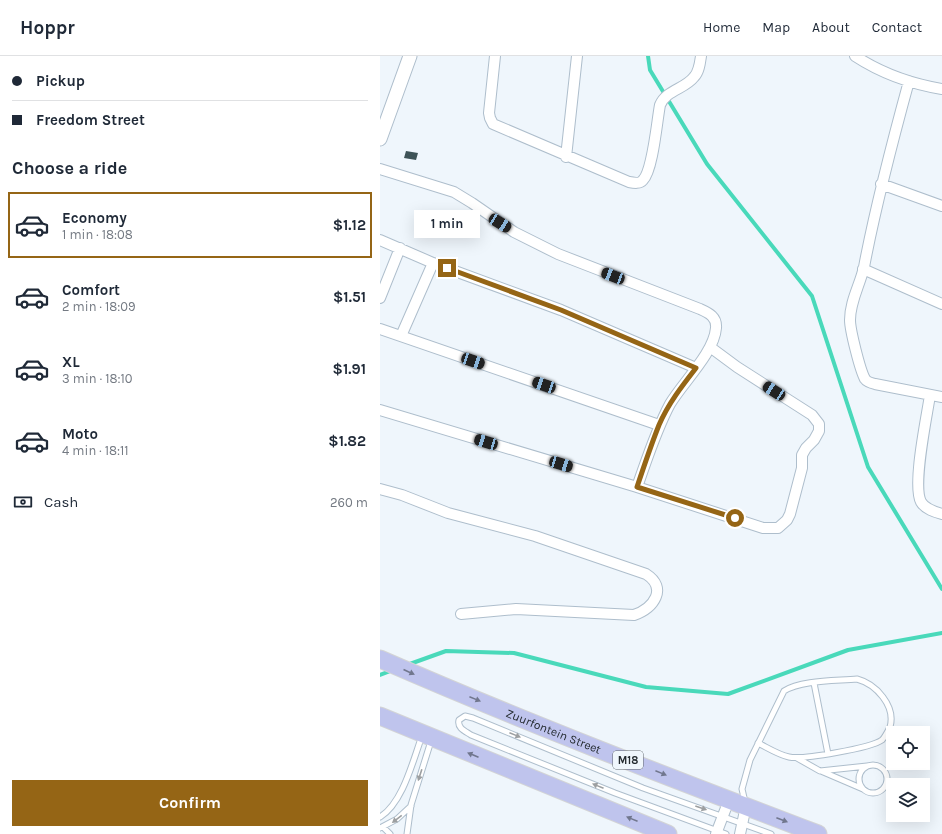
<!DOCTYPE html>
<html lang="en">
<head>
<meta charset="utf-8">
<style>
	:root { --surface:#fff; --page:#f6f6f7; --text:#1f2937; --muted:#747a83; --line:#e0e1e3; --accent:#956515 }
	body { margin:0; font-family:Karla,sans-serif; background:var(--page); color:var(--text); height:100vh; display:flex; flex-direction:column; font-size:15px; white-space:nowrap }
	* { box-sizing:border-box; margin:0 }
	p { font-size:13px; color:var(--muted) }
	.icon { flex:none; width:22px; height:22px; fill:none; stroke:currentColor; stroke-width:2; stroke-linecap:round; stroke-linejoin:round }
	.map { position:relative; flex:1; overflow:hidden }
	.details { display:flex; flex-direction:column; background:var(--surface); width:380px }
	.details>* { flex:none }
	.top-card { display:grid; align-content:center; height:88px; padding:0 12px; background:var(--surface) }
	.tools { position:absolute; left:506px; top:670px; display:grid; gap:8px }
	.tools a { display:grid; place-items:center; width:44px; height:44px; border-radius:0px; background:var(--surface); box-shadow:0 4px 16px #0002; font-size:20px }
	.end { position:absolute; width:18px; height:18px; margin:-9px; border:5px solid #956515; background:#fff; box-shadow:0 0 0 2px #fff }
	.from { border-radius:50% }
	.bubble { position:absolute; height:28px; border-radius:0px; background:var(--surface); box-shadow:0 4px 16px #0002; font-size:13px; font-weight:700; line-height:28px; text-align:center }
	.car { position:absolute; width:12px; height:24px; margin:-12px -6px; border-radius:5px; box-shadow:0 0 3px 1px #0007; background:linear-gradient(#222 24%,#8ab4d8 0 40%,#222 0 76%,#8ab4d8 0 86%,#222 0) }
	.top-card b { display:flex; align-items:center; gap:14px; height:38px; font-size:15px }
	.top-card b+b { border-top:1px solid var(--line) }
	.top-card i { width:10px; height:10px; background:var(--text) }
	ul { padding:0; list-style:none }
	li { display:flex; align-items:center; gap:12px; height:66px; margin:0 8px 6px; padding:0 4px; border:2px solid transparent; border-radius:0px }
	li div { flex:1 }
	li b { display:block; font-size:15px }
	li em { font-style:normal; font-weight:700 }
	li.selected { border-color:var(--accent) }
	li>.icon { width:36px; height:36px; stroke-width:1.5 }
	h2 { padding:0 12px; font-size:18px; line-height:48px }
	.pay { display:flex; align-items:center; gap:10px; height:44px; padding:0 12px; font-size:15px }
	.pay p { margin-inline-start:auto }
	.button { display:flex; gap:8px; margin-top:auto; padding:8px 12px }
	.button a { flex:1; height:46px; border-radius:0px; background:var(--accent); color:#fff; font-size:16px; font-weight:700; line-height:46px; text-align:center }
	header { display:flex; align-items:center; gap:24px; box-sizing:border-box; height:56px; padding:0 20px; background:var(--surface); border-bottom:1px solid var(--line) }
	header strong { font-size:19px }
	nav { display:flex; gap:22px; margin-inline-start:auto; font-size:14px }
	main { display:flex; flex:1; min-height:0 }
	.map>svg:first-child { display:block }
	.lines { fill:none; stroke-linecap:round; stroke-linejoin:round }
	.stream { stroke:#49d9ba; stroke-width:4 }
	.building { fill:#3e5357 }
	.service-casing { stroke:#aebecc; stroke-width:7 }
	.minor-casing { stroke:#aebecc; stroke-width:12 }
	.tertiary-casing { stroke:#aebecc; stroke-width:15 }
	.primary-casing { stroke:#d3d4d5; stroke-width:19 }
	.service { stroke:#fff; stroke-width:5 }
	.minor { stroke:#fff; stroke-width:10 }
	.tertiary { stroke:#fff; stroke-width:13 }
	.primary { stroke:#bfc4ed; stroke-width:17 }
	.oneway { fill:#71778e }
	.oneway2 { fill:#9c9fa1 }
	.route { stroke:#956515; stroke-width:5 }
	.labels { text-anchor:middle; dominant-baseline:central; stroke-width:4; stroke-linejoin:round; paint-order:stroke }
	.shield { fill:#eff6fc; stroke:#60676c; stroke-width:1 }
	.shield-label { font-size:11px; font-weight:bold; fill:#232a2f }
	.street-label { font-size:12px; fill:#232a2f; stroke:#eff6fc }
</style>
</head>
<body>
<header>
<strong>Hoppr</strong>
<nav><a>Home</a><a>Map</a><a>About</a><a>Contact</a></nav>
</header>
<main>
<section class="details">
<div class="top-card">
<b><i class="from"></i>Pickup</b>
<b><i></i>Freedom Street</b>
</div>
<h2>Choose a ride</h2>
<ul>
<li class="selected"><svg class="icon" aria-label="car" viewBox="0 0 24 24"><path d="M5 17H2v-5l4-1 3-4h7l3 4 3 1v5h-3M9 17h6M6 11h13"/><circle cx="7" cy="17" r="2"/><circle cx="17" cy="17" r="2"/></svg><div><b>Economy</b><p>1 min · 18:08</p></div><em>$1.12</em></li>
<li><svg class="icon" aria-label="car" viewBox="0 0 24 24"><path d="M5 17H2v-5l4-1 3-4h7l3 4 3 1v5h-3M9 17h6M6 11h13"/><circle cx="7" cy="17" r="2"/><circle cx="17" cy="17" r="2"/></svg><div><b>Comfort</b><p>2 min · 18:09</p></div><em>$1.51</em></li>
<li><svg class="icon" aria-label="car" viewBox="0 0 24 24"><path d="M5 17H2v-5l4-1 3-4h7l3 4 3 1v5h-3M9 17h6M6 11h13"/><circle cx="7" cy="17" r="2"/><circle cx="17" cy="17" r="2"/></svg><div><b>XL</b><p>3 min · 18:10</p></div><em>$1.91</em></li>
<li><svg class="icon" aria-label="car" viewBox="0 0 24 24"><path d="M5 17H2v-5l4-1 3-4h7l3 4 3 1v5h-3M9 17h6M6 11h13"/><circle cx="7" cy="17" r="2"/><circle cx="17" cy="17" r="2"/></svg><div><b>Moto</b><p>4 min · 18:11</p></div><em>$1.82</em></li>
</ul>
<div class="pay"><svg class="icon" aria-label="cash" viewBox="0 0 24 24"><path d="M3 7h18v10H3z"/><circle cx="12" cy="12" r="2"/></svg>Cash<p>260 m</p></div>
<div class="button"><a>Confirm</a></div>
</section>
<div class="map">
<svg width="562" height="778" viewBox="0 0 562 778">
	<rect width="100%" height="100%" fill="#eff6fc"/>
	<g class="lines">
		<path class="stream" d="M268,0L270,14L327,108L432,240L488,411L562,533
			M27,609L66,595L134,597L266,631L348,638L468,594L562,577
			M0,619L13,614"/>
	</g>
	<path class="building" d="M26,95L38,97L36,104L24,102Z"/>
	<g class="lines">
		<g class="service-casing">
			<path id="service" d="M434,627L448,698
				M417,702L440,715L487,710
				M479 723a14 14 0 1 1 28 0a14 14 0 1 1-28 0Z
				M441,715L483,733
				M365,746L362,733L370,704L404,635C421,624 456,625 477,623C496,628 516,650 510,671C508,675 505,681 502,684C491,692 422,704 409,701C399,699 388,692 378,687
				M0,761C23,747 33,704 42,680
				M3,771L10,778
				M0,772L17,763L31,750
				M27,778L31,749L51,685
				M346,778L235,737L91,679C85,675 77,672 79,664L85,660L93,662L263,732L391,778"/>
		</g>
		<g class="minor-casing">
			<path id="minor" d="M115,0L109,57L110,62L113,68L249,126C254,127 260,128 263,124C273,114 277,64 280,49C286,34 305,33 314,21C319,16 320,7 321,0
				M475,0C501,17 532,28 562,33
				M529,25C512,87 496,148 484,211C480,229 470,245 470,264C470,274 480,314 485,323C487,326 491,327 495,328L562,341
				M186,101L197,0
				M0,113L74,136L92,147L134,176L178,198L320,253C329,257 337,261 336,272C334,297 303,326 290,348C276,374 267,403 257,431
				M501,128L562,150
				M0,184L53,207L181,254L316,312
				M483,213L562,248
				M0,242L20,192
				M0,273L279,369
				M21,280L53,207
				M550,339C547,360 532,429 541,446C545,453 555,456 562,458
				M0,354L257,431L383,472H398L407,464L410,458L422,412V399L426,392L434,384L439,375V368L432,359L357,311L330,291
				M0,433L22,439L68,457L155,480L266,518C288,532 274,552 254,559L136,553L81,558
				M336,778L349,744
				M360,778L366,750"/>
		</g>
		<g class="tertiary-casing">
			<path id="tertiary" d="M0,83L30,0"/>
		</g>
		<g class="primary-casing">
			<g id="primary">
				<path id="s1" d="M0,603C144,666 291,722 438,778"/>
				<path d="M0,660L288,778"/>
			</g>
		</g>
		<use href="#service" class="service"/>
		<use href="#minor" class="minor"/>
		<use href="#tertiary" class="tertiary"/>
		<use href="#primary" class="primary"/>
	</g>
	<defs><path id="oneway-solid" d="M-6-.8H1V-3.2L6.5 0L1 3.2V.8H-6Z"/></defs>
	<g class="oneway">
		<use href="#oneway-solid" transform="translate(29 616) rotate(24)"/>
		<use href="#oneway-solid" transform="translate(95 643) rotate(22)"/>
		<use href="#oneway-solid" transform="translate(93 699) rotate(-157)"/>
		<use href="#oneway-solid" transform="translate(281 717) rotate(22)"/>
		<use href="#oneway-solid" transform="translate(252 763) rotate(-158)"/>
		<use href="#oneway-solid" transform="translate(402 764) rotate(21)"/>
	</g>
	<g class="oneway2">
		<use href="#oneway-solid" transform="translate(135 679) rotate(22)"/>
		<use href="#oneway-solid" transform="translate(40 719) rotate(108)"/>
		<use href="#oneway-solid" transform="translate(218 730) rotate(-158)"/>
		<use href="#oneway-solid" transform="translate(321 752) rotate(19)"/>
		<use href="#oneway-solid" transform="translate(17 763) rotate(142)"/>
	</g>
	<g class="lines">
		<path class="route" d="M67,212L181,254L316,312C302,330 288,348 279,369C271,389 264,410 257,431L355,462"/>
	</g>
	<g class="labels">
		<rect class="shield" x="233" y="695" width="30" height="18" rx="3"/>
		<g class="shield-label">
			<text x="248" y="704">M18</text>
		</g>
		<g class="street-label">
			<text stroke="none"><textPath href="#s1" startOffset="188">Zuurfontein Street</textPath></text>
		</g>
	</g>
</svg>
<div class="tools">
<a><svg class="icon" aria-label="locate" viewBox="0 0 24 24"><circle cx="12" cy="12" r="6"/><path d="M12 2v4M12 18v4M2 12h4M18 12h4"/></svg></a>
<a><svg class="icon" aria-label="layers" viewBox="0 0 24 24"><path d="M12 4l9 5-9 5-9-5zM3 14l9 5 9-5"/></svg></a>
</div>
<i class="end from" style="left:355px;top:462px"></i>
<i class="end" style="left:67px;top:212px"></i>
<div class="bubble" style="left:34px;top:154px;width:66px">1 min</div>
<i class="car" style="left:120px;top:167px;rotate:122deg"></i>
<i class="car" style="left:233px;top:220px;rotate:291deg"></i>
<i class="car" style="left:93px;top:305px;rotate:109deg"></i>
<i class="car" style="left:164px;top:329px;rotate:289deg"></i>
<i class="car" style="left:394px;top:335px;rotate:303deg"></i>
<i class="car" style="left:106px;top:386px;rotate:287deg"></i>
<i class="car" style="left:181px;top:408px;rotate:107deg"></i>
</div>
</main>
</body>
</html>
